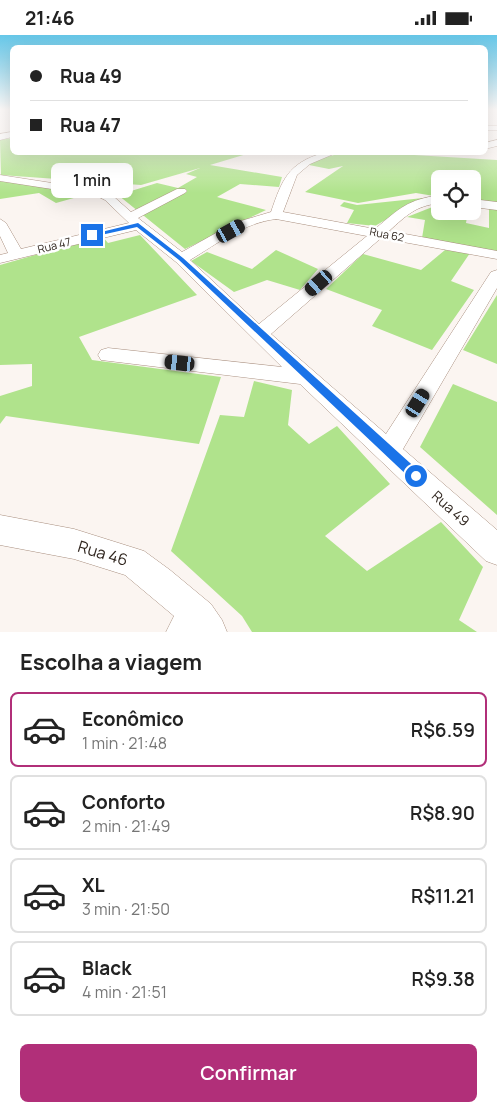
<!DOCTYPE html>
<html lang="pt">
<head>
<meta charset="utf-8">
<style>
	:root { --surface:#fff; --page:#f2f2f2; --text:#222; --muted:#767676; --line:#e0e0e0; --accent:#b12f79 }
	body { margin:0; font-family:Manrope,sans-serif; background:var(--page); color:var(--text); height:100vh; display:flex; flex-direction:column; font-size:19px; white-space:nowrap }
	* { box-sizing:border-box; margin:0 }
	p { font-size:16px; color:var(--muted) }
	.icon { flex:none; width:28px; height:28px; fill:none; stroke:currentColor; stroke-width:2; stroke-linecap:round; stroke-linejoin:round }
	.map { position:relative; height:597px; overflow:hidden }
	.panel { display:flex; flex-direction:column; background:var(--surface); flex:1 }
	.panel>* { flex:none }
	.hud { position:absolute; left:10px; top:10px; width:478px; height:110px; border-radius:8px; box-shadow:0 5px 20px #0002; display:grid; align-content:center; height:110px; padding:0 20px; background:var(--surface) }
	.buttons { position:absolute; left:431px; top:135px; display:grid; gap:10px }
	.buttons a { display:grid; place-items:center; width:50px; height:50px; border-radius:8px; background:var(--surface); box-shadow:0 5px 20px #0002; font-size:25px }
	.end { position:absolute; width:22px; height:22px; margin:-11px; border:6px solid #1a73e8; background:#fff; box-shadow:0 0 0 2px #fff }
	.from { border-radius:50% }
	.bubble { position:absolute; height:35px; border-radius:8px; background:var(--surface); box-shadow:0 5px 20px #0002; font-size:16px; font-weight:600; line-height:35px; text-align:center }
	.car { position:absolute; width:15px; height:30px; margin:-15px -8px; border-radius:6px; box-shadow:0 0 4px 1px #0007; background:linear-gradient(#222 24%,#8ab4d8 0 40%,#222 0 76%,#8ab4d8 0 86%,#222 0) }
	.hud b { display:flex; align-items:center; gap:18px; height:48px; font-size:19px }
	.hud b+b { border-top:1px solid var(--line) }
	.hud i { width:12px; height:12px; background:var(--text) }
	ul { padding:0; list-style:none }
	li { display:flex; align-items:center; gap:15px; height:75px; margin:0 10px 8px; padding:0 10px; border:2px solid var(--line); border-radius:8px }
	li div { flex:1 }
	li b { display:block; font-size:19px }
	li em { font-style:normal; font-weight:600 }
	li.active { border-color:var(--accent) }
	li>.icon { width:45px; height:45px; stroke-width:1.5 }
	h2 { padding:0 20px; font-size:22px; line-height:60px }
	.action { display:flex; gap:10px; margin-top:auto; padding:10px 20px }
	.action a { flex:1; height:58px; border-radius:8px; background:var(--accent); color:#fff; font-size:20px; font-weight:600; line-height:58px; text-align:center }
	.status { display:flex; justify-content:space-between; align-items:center; height:35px; padding:0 25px; background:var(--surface); direction:ltr }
	.status svg { height:14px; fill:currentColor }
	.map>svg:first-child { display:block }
	.green { fill:#b0e38c }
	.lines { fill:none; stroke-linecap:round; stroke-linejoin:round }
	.minor-casing { stroke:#a88e7e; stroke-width:1 }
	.minor { fill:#fff; fill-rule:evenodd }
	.route { fill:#1a73e8 }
	.labels { text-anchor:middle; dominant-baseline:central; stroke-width:5; stroke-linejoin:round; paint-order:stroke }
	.far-street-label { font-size:11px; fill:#30261f; stroke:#fff }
	.street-label { font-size:14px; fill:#30261f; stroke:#fff }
	.near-street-label { font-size:16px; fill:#30261f; stroke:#fff }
</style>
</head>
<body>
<div class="status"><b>21:46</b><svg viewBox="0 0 49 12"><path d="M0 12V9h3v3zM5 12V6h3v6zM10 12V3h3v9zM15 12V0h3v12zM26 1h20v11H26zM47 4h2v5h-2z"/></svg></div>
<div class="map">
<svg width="497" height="597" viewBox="0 0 497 597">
	<rect width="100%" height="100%" fill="#fbf5f1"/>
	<path class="green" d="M12,103V118H250L210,130L282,142L279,152L240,149L217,162L266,175L185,214L118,160L157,148L178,153L197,142L186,139L200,133L141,150L1,140L0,105Z
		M342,118H398L388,120L398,119L497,125V169L473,166L472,144H440V162L416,158L358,168L305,157L343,131L329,134L309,130L318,124Z
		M0,146L88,159L56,168L39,158L0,164Z
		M423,163L375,191L347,188L354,175L340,171L344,167L357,170Z
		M440,169V176H468L466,188L489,193V172L497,174V216L422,203L425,185L407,182Z
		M140,200L197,260L79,302L92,325L221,342L199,409L6,381L0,389V361L32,351V329L0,330V230L102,201L108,208Z
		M276,215L318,234L300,255L267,245L234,257L191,226L207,217L252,234Z
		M445,215L470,218L451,246L474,255L432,315L372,291L382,275L326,254L363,219L421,235Z
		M497,260V329L463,315Z
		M254,346L292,355L288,390L309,409L337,391L390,449L325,501L367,536L441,487L483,532L459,585L477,597H252L242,581L171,516L220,380L244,382Z
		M453,349L497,367V480L420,412Z"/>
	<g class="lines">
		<g class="minor-casing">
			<path id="minor" d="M485,91H497V95H485Z
				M12,97V102L0,105V99Z
				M497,105V111L485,114V108Z
				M323,118H336L310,129L297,140L283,177L375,194C400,173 407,165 440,160V168C415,171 407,180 389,196L497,216V224L381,203L271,299L386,399L489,240L491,237L497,235V253L403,414L497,495V530L486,526L300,349L101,325L98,320L101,315L108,313L282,332L176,227L136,195L0,228V220L8,218L0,201V184L6,188L21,214L129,188L105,165L97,161L0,146V140L104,156L113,161L131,177L177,154H185L187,156L185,158L138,183L182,217L234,188L271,177C282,145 288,128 323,118ZM276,184L367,201L259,289L190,225C218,208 244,188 276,184Z
				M472,164L497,167V175L472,172Z
				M0,480L74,494L144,516L170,535L211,569L222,585L227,597H166L174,581L125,540L74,524L0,510Z"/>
		</g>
		<use href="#minor" class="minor"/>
	</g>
	<linearGradient id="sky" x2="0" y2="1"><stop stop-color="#66c7e8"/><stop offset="0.47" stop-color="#fdfaf9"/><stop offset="1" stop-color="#fdfaf9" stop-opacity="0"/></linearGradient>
	<rect width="497" height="158" fill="url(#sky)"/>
	<path class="route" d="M138,188L183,223L420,437L421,441L420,445L416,446L412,445L179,225L137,192L92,202L89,200Z"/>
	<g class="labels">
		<g class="far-street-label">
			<text transform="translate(387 199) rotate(11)">Rua 62</text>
			<text transform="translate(54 210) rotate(-14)">Rua 47</text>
		</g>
		<g class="street-label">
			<text transform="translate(451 473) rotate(42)">Rua 49</text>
		</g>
		<g class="near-street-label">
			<text transform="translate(103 518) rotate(17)">Rua 46</text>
		</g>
	</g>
</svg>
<div class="buttons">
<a><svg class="icon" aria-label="locate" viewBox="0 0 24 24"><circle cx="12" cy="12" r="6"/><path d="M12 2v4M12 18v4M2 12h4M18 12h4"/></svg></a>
</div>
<i class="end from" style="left:416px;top:441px"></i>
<i class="end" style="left:92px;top:200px"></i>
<div class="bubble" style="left:51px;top:128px;width:82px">1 min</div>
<i class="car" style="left:231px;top:196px;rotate:61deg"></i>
<i class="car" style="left:319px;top:248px;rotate:229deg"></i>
<i class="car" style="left:180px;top:328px;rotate:276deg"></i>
<i class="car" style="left:418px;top:368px;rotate:32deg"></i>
<div class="hud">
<b><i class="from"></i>Rua 49</b>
<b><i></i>Rua 47</b>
</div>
</div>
<section class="panel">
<h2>Escolha a viagem</h2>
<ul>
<li class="active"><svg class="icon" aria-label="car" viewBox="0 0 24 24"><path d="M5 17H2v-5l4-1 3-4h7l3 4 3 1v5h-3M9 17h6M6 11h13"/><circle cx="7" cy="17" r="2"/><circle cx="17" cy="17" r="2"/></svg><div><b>Econômico</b><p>1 min · 21:48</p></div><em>R$6.59</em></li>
<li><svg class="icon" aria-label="car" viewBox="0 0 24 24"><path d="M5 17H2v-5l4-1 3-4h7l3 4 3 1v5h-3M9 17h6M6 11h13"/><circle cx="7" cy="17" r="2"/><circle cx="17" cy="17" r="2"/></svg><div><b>Conforto</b><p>2 min · 21:49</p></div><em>R$8.90</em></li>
<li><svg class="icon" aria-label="car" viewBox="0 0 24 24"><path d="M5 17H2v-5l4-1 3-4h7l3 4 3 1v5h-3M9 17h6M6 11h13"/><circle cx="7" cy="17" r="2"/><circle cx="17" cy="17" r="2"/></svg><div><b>XL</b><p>3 min · 21:50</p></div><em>R$11.21</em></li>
<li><svg class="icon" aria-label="car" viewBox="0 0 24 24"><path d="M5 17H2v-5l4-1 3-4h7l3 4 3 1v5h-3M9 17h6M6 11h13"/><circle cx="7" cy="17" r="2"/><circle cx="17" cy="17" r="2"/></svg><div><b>Black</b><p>4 min · 21:51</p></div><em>R$9.38</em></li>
</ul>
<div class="action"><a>Confirmar</a></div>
</section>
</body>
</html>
